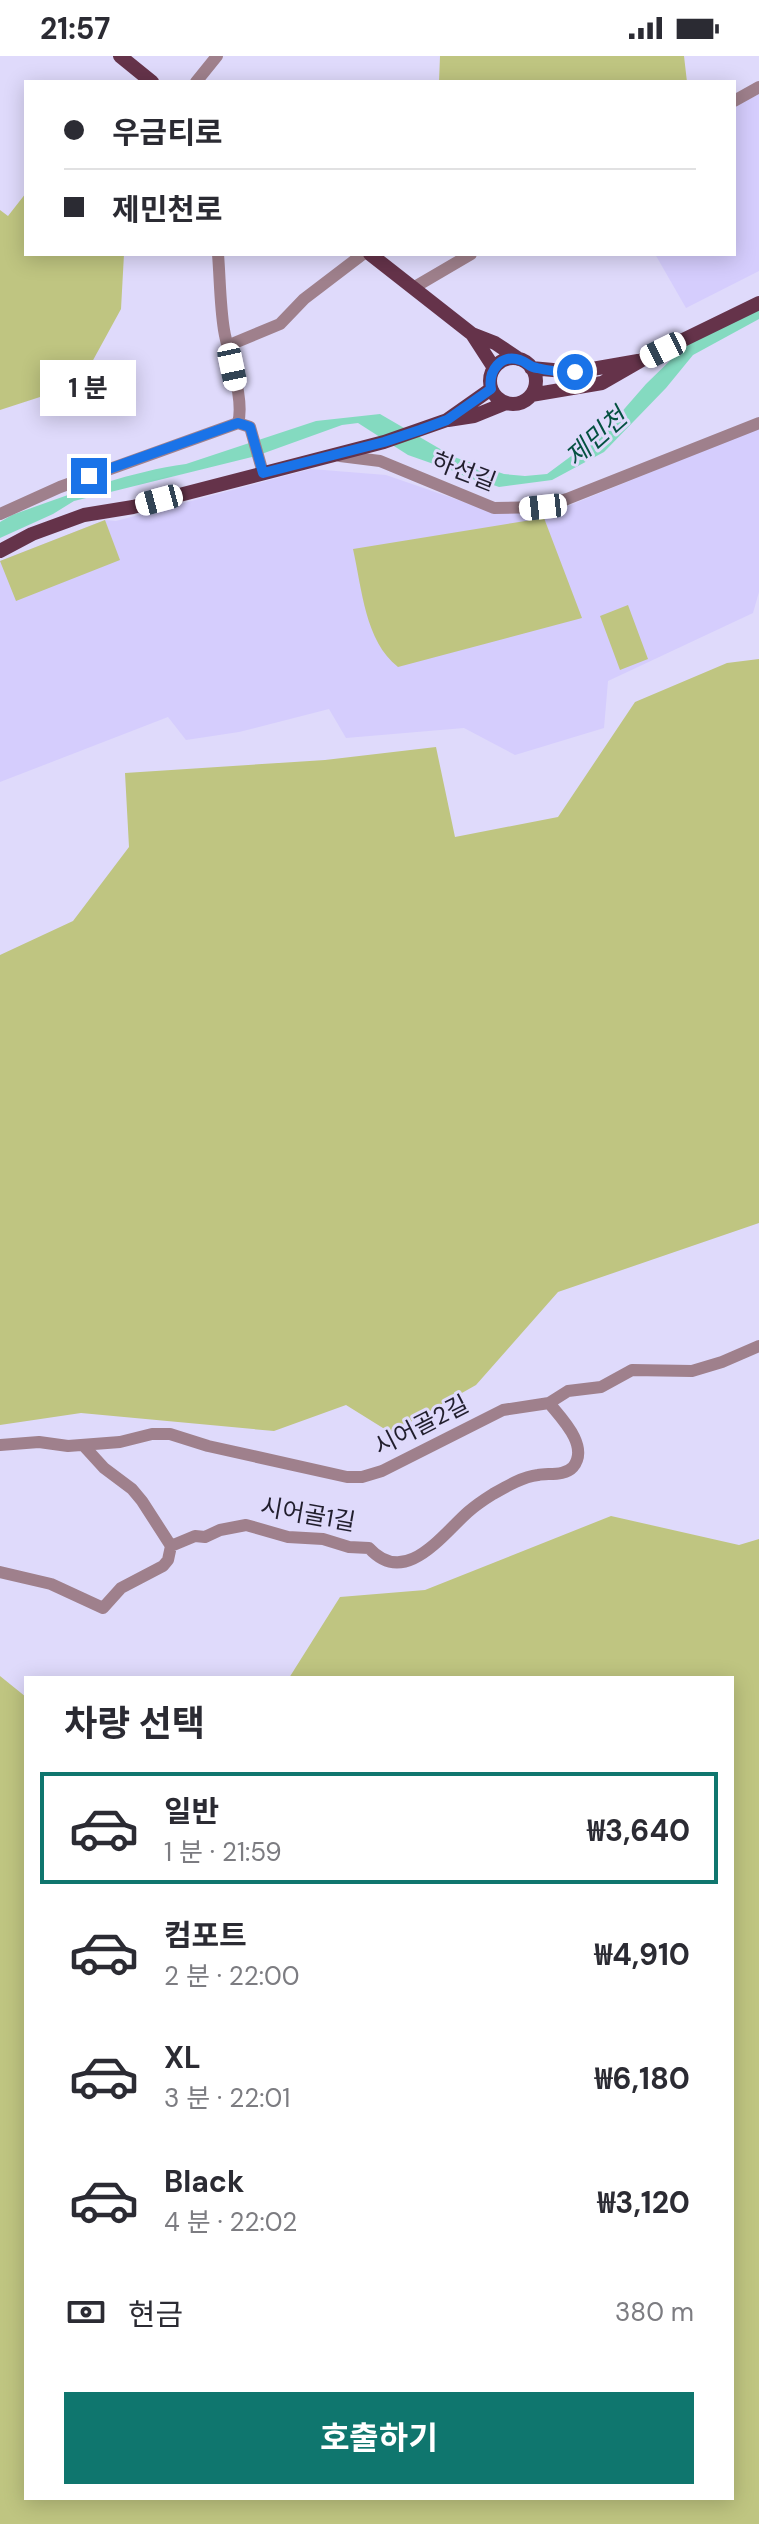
<!DOCTYPE html>
<html lang="ko">
<head>
<meta charset="utf-8">
<style>
	:root { --surface:#fff; --page:#f2f2f3; --text:#2b2b33; --muted:#7c7c81; --line:#e1e1e2; --accent:#0f766e }
	body { margin:0; font-family:"DM Sans","Noto Sans KR",sans-serif; background:var(--page); color:var(--text); height:100vh; display:flex; flex-direction:column; font-size:30px; white-space:nowrap }
	* { box-sizing:border-box; margin:0 }
	p { font-size:26px; color:var(--muted) }
	.icon { flex:none; width:44px; height:44px; fill:none; stroke:currentColor; stroke-width:2; stroke-linecap:round; stroke-linejoin:round }
	.map { position:relative; flex:1; overflow:hidden }
	.panel { position:absolute; left:24px; top:1620px; width:710px; height:824px; display:flex; flex-direction:column; background:var(--surface); border-radius:0px; box-shadow:0 4px 20px #0003 }
	.panel>* { flex:none }
	.hud { position:absolute; left:24px; top:24px; width:712px; height:176px; border-radius:0px; box-shadow:0 4px 20px #0003; display:grid; align-content:center; height:176px; padding:0 40px; background:var(--surface) }
	.end { position:absolute; width:36px; height:36px; margin:-18px; border:10px solid #1a73e8; background:#fff; box-shadow:0 0 0 4px #fff }
	.from { border-radius:50% }
	.bubble { position:absolute; height:56px; border-radius:0px; background:var(--surface); box-shadow:0 4px 20px #0003; font-size:26px; font-weight:700; line-height:56px; text-align:center }
	.car { position:absolute; width:24px; height:48px; margin:-24px -12px; border-radius:10px; box-shadow:0 0 6px 2px #0007; background:linear-gradient(#fff 24%,#345 0 40%,#fff 0 76%,#345 0 86%,#fff 0) }
	.hud b { display:flex; align-items:center; gap:28px; height:76px; font-size:30px }
	.hud b+b { border-top:2px solid var(--line) }
	.hud i { width:20px; height:20px; background:var(--text) }
	ul { padding:0; list-style:none }
	li { display:flex; align-items:center; gap:24px; height:112px; margin:0 16px 12px; padding:0 24px; border:4px solid transparent; border-radius:0px }
	li div { flex:1 }
	li b { display:block; font-size:30px }
	li em { font-style:normal; font-weight:700 }
	li.on { border-color:var(--accent) }
	li>.icon { width:72px; height:72px; stroke-width:1.5 }
	h2 { padding:0 40px; font-size:36px; line-height:96px }
	.pay { display:flex; align-items:center; gap:20px; height:88px; padding:0 40px; font-size:30px }
	.pay p { margin-inline-start:auto }
	.primary-button { display:flex; gap:16px; margin-top:auto; padding:16px 40px }
	.primary-button a { flex:1; height:92px; border-radius:0px; background:var(--accent); color:#fff; font-size:32px; font-weight:700; line-height:92px; text-align:center }
	.status { display:flex; justify-content:space-between; align-items:center; height:56px; padding:0 40px; background:var(--surface); direction:ltr }
	.status svg { height:22px; fill:currentColor }
	.map>svg:first-child { display:block }
	.built { fill:#d5cdfd }
	.green { fill:#bfc581 }
	.water { fill:#84dac0 }
	.lines { fill:none; stroke-linecap:round; stroke-linejoin:round }
	.stream { stroke:#84dac0; stroke-width:3 }
	.minor { stroke:#9f808c; stroke-width:12 }
	.major { stroke:#65334a; stroke-width:14 }
	.route { stroke:#1a73e8; stroke-width:10 }
	.labels { text-anchor:middle; dominant-baseline:central; stroke-width:6; stroke-linejoin:round; paint-order:stroke }
	.street-label { font-size:24px; fill:#211e2d; stroke:#dfdafb }
	.water-label { font-size:26px; font-style:italic; fill:#055141; stroke:#dfdafb }
</style>
</head>
<body>
<div class="status"><b>21:57</b><svg viewBox="0 0 49 12"><path d="M0 12V9h3v3zM5 12V6h3v6zM10 12V3h3v9zM15 12V0h3v12zM26 1h20v11H26zM47 4h2v5h-2z"/></svg></div>
<div class="map">
<svg width="759" height="2468" viewBox="0 0 759 2468">
	<rect width="100%" height="100%" fill="#dfdafb"/>
	<path class="built" d="M759,38V215L686,252L655,198H734V51Z
		M759,372V536L753,557L608,625L604,672L515,699L464,672L346,682L329,653L239,676L186,684L168,661L0,726V505L105,464L116,465L311,413L386,419L490,455L546,459Z"/>
	<path class="green" d="M440,0H684L687,26H439Z
		M26,137V198H124L121,253L80,328L0,354V154L8,160Z
		M544,462L582,562L398,611C365,585 362,533 353,493Z
		M105,464L120,504L16,545L0,505Z
		M628,549L648,603L620,614L600,560Z
		M759,603V1167L558,1236L476,1329L391,1377L346,1349L274,1375L81,1357L0,1369V899L73,865L129,791L125,717L325,704L436,691L455,781L558,761L635,646L727,607Z
		M611,1460L739,1489L759,1483V2468H0V1620L26,1641V2442H732V1622H289L340,1541L425,1534Z"/>
	<path class="water" d="M759,253V263L693,299L666,332L604,396L552,424L499,431L408,399L358,367L342,369L256,400L74,445L53,458L0,482V466L12,459C68,439 127,416 186,408L316,365L380,358L454,401L504,418L525,420L547,418L605,375L646,328L685,290Z"/>
	<g class="lines">
		<path class="stream" d="M459,416L482,425"/>
		<path class="minor" d="M196,26L217,0
			M734,45L759,31
			M218,198C220,223 220,249 224,274C228,299 245,343 238,367L250,371L263,417
			M413,232L471,198
			M227,290L280,268L304,243L363,198
			M340,400L380,405L494,452L543,451L567,443L759,367
			M0,458L60,431L238,367
			M0,1389L39,1386L68,1390L120,1386L152,1378H170L208,1390L347,1421H362L382,1415L503,1354L549,1347L568,1335L601,1331L632,1314L692,1315L722,1306L759,1290
			M83,1389L104,1412L132,1433L142,1445L171,1490
			M0,1516L51,1528L103,1552L121,1532L163,1510L168,1504L171,1490L195,1480L205,1481L220,1474L246,1469L288,1481L323,1483L349,1491L369,1492C405,1532 442,1479 468,1456C476,1449 485,1443 493,1438C507,1430 522,1421 538,1419C548,1417 565,1420 573,1411C590,1390 561,1362 549,1347"/>
		<path class="major" d="M120,0L152,26
			M370,198L472,278L495,287L519,303
			M472,278L494,312
			M490 325a23 23 0 1 1 46 0a23 23 0 1 1-46 0Z
			M531,312L575,316L638,305
			M531,339L602,327L642,304L759,247
			M448,364L474,360L506,347
			M0,495L32,478L84,459L133,451L384,386L447,364L491,333"/>
	</g>
	<g class="lines">
		<path class="route" d="M89,420L238,367L250,371L263,417L384,386L420,374L447,364L491,333C488,315 501,297 520,304C527,306 529,311 537,312C549,315 562,316 575,316"/>
	</g>
	<g class="labels">
		<g class="street-label">
			<text transform="translate(464 415) rotate(21)">하선길</text>
			<text transform="translate(421 1369) rotate(-27)">시어골2길</text>
			<text transform="translate(308 1458) rotate(10)">시어골1길</text>
		</g>
		<g class="water-label">
			<text transform="translate(596 381) rotate(-42)">제민천</text>
		</g>
	</g>
</svg>
<i class="end from" style="left:575px;top:316px"></i>
<i class="end" style="left:89px;top:420px"></i>
<div class="bubble" style="left:40px;top:304px;width:96px">1 분</div>
<i class="car" style="left:663px;top:294px;rotate:244deg"></i>
<i class="car" style="left:232px;top:311px;rotate:168deg"></i>
<i class="car" style="left:159px;top:444px;rotate:255deg"></i>
<i class="car" style="left:543px;top:451px;rotate:264deg"></i>
<div class="hud">
<b><i class="from"></i>우금티로</b>
<b><i></i>제민천로</b>
</div>
<section class="panel">
<h2>차량 선택</h2>
<ul>
<li class="on"><svg class="icon" aria-label="car" viewBox="0 0 24 24"><path d="M5 17H2v-5l4-1 3-4h7l3 4 3 1v5h-3M9 17h6M6 11h13"/><circle cx="7" cy="17" r="2"/><circle cx="17" cy="17" r="2"/></svg><div><b>일반</b><p>1 분 · 21:59</p></div><em>₩3,640</em></li>
<li><svg class="icon" aria-label="car" viewBox="0 0 24 24"><path d="M5 17H2v-5l4-1 3-4h7l3 4 3 1v5h-3M9 17h6M6 11h13"/><circle cx="7" cy="17" r="2"/><circle cx="17" cy="17" r="2"/></svg><div><b>컴포트</b><p>2 분 · 22:00</p></div><em>₩4,910</em></li>
<li><svg class="icon" aria-label="car" viewBox="0 0 24 24"><path d="M5 17H2v-5l4-1 3-4h7l3 4 3 1v5h-3M9 17h6M6 11h13"/><circle cx="7" cy="17" r="2"/><circle cx="17" cy="17" r="2"/></svg><div><b>XL</b><p>3 분 · 22:01</p></div><em>₩6,180</em></li>
<li><svg class="icon" aria-label="car" viewBox="0 0 24 24"><path d="M5 17H2v-5l4-1 3-4h7l3 4 3 1v5h-3M9 17h6M6 11h13"/><circle cx="7" cy="17" r="2"/><circle cx="17" cy="17" r="2"/></svg><div><b>Black</b><p>4 분 · 22:02</p></div><em>₩3,120</em></li>
</ul>
<div class="pay"><svg class="icon" aria-label="cash" viewBox="0 0 24 24"><path d="M3 7h18v10H3z"/><circle cx="12" cy="12" r="2"/></svg>현금<p>380 m</p></div>
<div class="primary-button"><a>호출하기</a></div>
</section>
</div>
</body>
</html>
